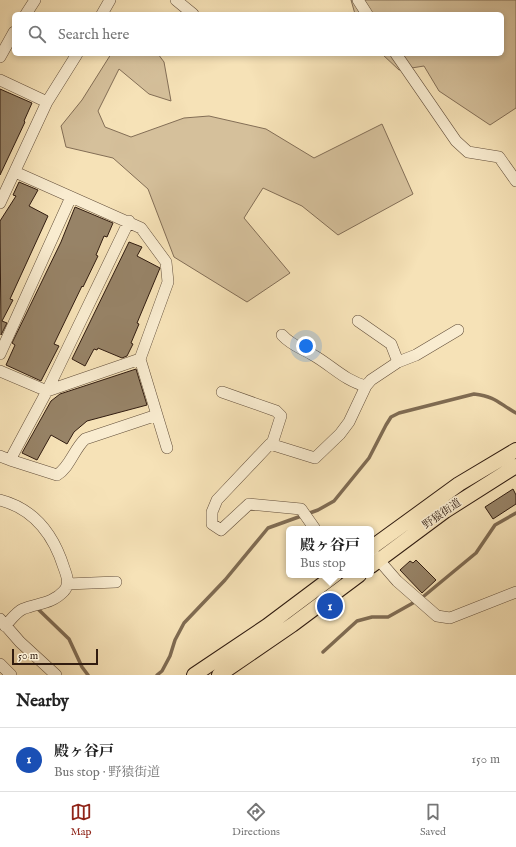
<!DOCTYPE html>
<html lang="en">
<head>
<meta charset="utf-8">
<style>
  :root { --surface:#fff; --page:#f2f2f2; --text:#222; --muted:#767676; --line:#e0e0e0; --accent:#8f2418 }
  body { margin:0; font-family:"IM FELL English","Noto Serif JP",serif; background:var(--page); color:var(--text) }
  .scale { position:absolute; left:12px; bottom:10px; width:86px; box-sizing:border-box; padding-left:4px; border:2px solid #311c10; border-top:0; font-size:11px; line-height:14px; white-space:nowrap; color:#311c10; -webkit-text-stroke:3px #f9ecd0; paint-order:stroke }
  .you { position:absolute; left:306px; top:346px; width:14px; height:14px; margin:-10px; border:3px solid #fff; border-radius:50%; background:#1a73e8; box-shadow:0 0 0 6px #1a73e833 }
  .badge { display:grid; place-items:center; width:26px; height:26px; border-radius:50%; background:var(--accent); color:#fff; font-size:13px; font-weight:700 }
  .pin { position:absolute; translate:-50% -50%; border:2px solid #fff; box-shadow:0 1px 4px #0006 }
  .popup { position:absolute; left:286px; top:526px; width:88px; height:52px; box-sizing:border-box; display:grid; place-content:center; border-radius:6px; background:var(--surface); filter:drop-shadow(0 1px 3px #0005); font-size:13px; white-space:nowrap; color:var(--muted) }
  .popup b { font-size:15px; color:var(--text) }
  .popup::after { content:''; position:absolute; left:50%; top:100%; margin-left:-8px; border:8px solid transparent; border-top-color:var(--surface) }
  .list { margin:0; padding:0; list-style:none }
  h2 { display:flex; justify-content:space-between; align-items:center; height:52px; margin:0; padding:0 16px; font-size:17px }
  h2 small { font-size:13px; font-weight:400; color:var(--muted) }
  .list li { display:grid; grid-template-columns:26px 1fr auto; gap:12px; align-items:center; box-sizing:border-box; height:64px; padding:0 16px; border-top:1px solid var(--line) }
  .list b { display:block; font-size:15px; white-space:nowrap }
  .list p { margin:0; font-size:13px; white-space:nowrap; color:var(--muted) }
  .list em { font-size:13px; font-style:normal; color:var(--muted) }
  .icon { flex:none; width:22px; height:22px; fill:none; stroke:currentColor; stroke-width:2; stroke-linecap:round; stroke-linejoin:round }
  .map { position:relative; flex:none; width:516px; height:675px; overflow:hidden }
  .search { position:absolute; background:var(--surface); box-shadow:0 2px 6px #0003; left:12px; right:12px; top:12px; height:44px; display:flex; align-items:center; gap:10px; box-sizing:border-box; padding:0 14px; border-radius:6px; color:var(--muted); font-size:15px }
  .sheet { height:116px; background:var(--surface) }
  nav { display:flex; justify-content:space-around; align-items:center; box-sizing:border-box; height:56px; border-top:1px solid var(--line); background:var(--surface); font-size:11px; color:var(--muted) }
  nav a { display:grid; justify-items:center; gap:2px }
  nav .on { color:var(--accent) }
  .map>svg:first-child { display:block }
  .green { fill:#d5c09b; stroke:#836e56 }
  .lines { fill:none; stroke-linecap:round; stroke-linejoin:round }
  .stream { stroke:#7f6b52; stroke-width:3.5 }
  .building { fill:#978367; stroke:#311c10 }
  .minor-casing { stroke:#624e3a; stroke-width:12 }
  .major-casing { stroke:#311c10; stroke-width:16 }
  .minor { stroke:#f9ecd0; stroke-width:11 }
  .major { stroke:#f6e2b7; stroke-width:14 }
  .labels { text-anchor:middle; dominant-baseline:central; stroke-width:3; stroke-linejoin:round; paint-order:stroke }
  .street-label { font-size:11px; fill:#311c10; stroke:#f9ecd0 }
</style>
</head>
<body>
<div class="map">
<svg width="516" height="675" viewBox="0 0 516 675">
  <rect width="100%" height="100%" fill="#f6e2b7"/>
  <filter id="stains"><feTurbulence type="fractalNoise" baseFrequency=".005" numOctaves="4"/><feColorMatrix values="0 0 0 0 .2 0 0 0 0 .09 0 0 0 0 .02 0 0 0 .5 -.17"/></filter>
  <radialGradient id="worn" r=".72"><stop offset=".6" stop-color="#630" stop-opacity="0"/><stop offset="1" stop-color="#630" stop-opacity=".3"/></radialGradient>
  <path class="green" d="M 351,0 L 516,0 L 516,108 L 490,125 L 439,91 L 424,66 L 399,70 L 382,54 L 502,54 L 502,14 L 355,14 Z
    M 111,54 L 158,54 L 164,62 L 171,101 L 149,94 L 119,69 L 98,111 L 105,127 L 131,137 L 184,118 L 209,116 L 266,129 L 314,158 L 382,124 L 413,194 L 338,235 L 302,206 L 263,188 L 244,218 L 290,273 L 247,302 L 174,257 L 148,189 L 113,158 L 66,147 L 61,126 L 82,100 Z"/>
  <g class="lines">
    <path class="stream" d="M 424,596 L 476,553 L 495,525 L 516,513
      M 39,610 L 69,639 L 82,667 L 88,675
      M 323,652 L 357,621 L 372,617 L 388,617 L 413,603
      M 157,675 L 162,671 L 170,656 L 175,640 L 184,623 L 225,580 L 268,528 L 318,510 L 334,501 L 369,458 L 386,425 L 391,417 L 399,413 L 474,394 C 497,397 498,403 516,413"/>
  </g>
  <path class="building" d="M 0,89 L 32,103 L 24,121 L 25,122 L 0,175 Z
    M 19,182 L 38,190 L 29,206 L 48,216 L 10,299 L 13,300 L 2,321 L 7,323 L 1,335 L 0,221 L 16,196 L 13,195 Z
    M 75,207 L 113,223 L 107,237 L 104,236 L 96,255 L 98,256 L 83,287 L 82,286 L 54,344 L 59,346 L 41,381 L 6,365 L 15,345 L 12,343 L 61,242 Z
    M 129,242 L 142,247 L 137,256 L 160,268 L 137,323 L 139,324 L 131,343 L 133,344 L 127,356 L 122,358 L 98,348 L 97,350 L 94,349 L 85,366 L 72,359 Z
    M 136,369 L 147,405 L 87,421 L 74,432 L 67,444 L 51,435 L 37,460 L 22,453 L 51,401 L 60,394 Z
    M 513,489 L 516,495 L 516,504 L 493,519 L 485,507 Z
    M 416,560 L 436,580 L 422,593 L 400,570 L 410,561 L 413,563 Z"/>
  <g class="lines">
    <g class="minor-casing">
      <path id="minor" d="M 176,0 L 193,14
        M 358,0 L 367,14
        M 26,14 L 35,0
        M 102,14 L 110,0
        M 396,54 L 456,141 L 468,152 L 499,157 L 516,181
        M 0,57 L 14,32
        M 0,80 L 47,102
        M 0,203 L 47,102 L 77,54
        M 358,321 L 391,344 L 398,362
        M 282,335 C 291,345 301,348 313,355 C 331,365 345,381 366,386
        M 0,354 L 71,197
        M 140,359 L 167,448
        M 0,371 L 47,391 L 140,359 L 168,282 L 166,262 L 141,228 L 15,172
        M 222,392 L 276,411 L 281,416 L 272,444
        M 0,456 L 10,460 L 47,391 L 129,221
        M 10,460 L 57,475 C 70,467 74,449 85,439 L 157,415
        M 0,500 C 35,509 54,536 64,568 C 67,576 70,584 64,591 C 52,604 38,603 23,609 C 16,612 10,621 5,626
        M 315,529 L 301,509 L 249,504 L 221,530 L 212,524 L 212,512 L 217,500 L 270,444 L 315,458 L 340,434 L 349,422 L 366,386 L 371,380 L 398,362 L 416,355 L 458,330
        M 371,551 L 397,581 L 437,616 L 450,618 L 516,592
        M 67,584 L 116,582
        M 0,619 L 20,642 L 56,675
        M 0,664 L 11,675"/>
    </g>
    <g class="major-casing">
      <path id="major" d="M 371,548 L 459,484 L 516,450
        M 371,566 L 445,511 L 516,466
        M 194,675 L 267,626 L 335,575
        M 219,675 L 292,625 L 359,575"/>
    </g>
    <use href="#minor" class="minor"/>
    <use href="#major" class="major"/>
  </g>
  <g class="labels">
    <g class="street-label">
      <text transform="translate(442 514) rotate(-35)">野猿街道</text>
    </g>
  </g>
  <rect width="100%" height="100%" filter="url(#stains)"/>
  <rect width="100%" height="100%" fill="url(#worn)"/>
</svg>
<div class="scale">50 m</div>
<div class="you"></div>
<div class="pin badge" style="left:330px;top:606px;background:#1a4fb4">1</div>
<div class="popup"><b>殿ヶ谷戸</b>Bus stop</div>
<div class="search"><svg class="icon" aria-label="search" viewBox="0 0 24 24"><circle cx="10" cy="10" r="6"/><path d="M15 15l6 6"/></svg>Search here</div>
</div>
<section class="sheet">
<h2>Nearby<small></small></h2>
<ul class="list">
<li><span class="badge" style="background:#1a4fb4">1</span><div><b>殿ヶ谷戸</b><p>Bus stop · 野猿街道</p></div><em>150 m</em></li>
</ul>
</section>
<nav>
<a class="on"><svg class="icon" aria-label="map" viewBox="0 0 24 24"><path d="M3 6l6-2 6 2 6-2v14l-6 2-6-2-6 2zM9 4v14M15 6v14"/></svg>Map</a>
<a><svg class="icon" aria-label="directions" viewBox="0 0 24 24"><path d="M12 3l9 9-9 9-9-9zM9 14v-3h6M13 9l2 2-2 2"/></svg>Directions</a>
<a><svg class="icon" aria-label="saved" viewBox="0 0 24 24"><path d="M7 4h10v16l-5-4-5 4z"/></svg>Saved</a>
</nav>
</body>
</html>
